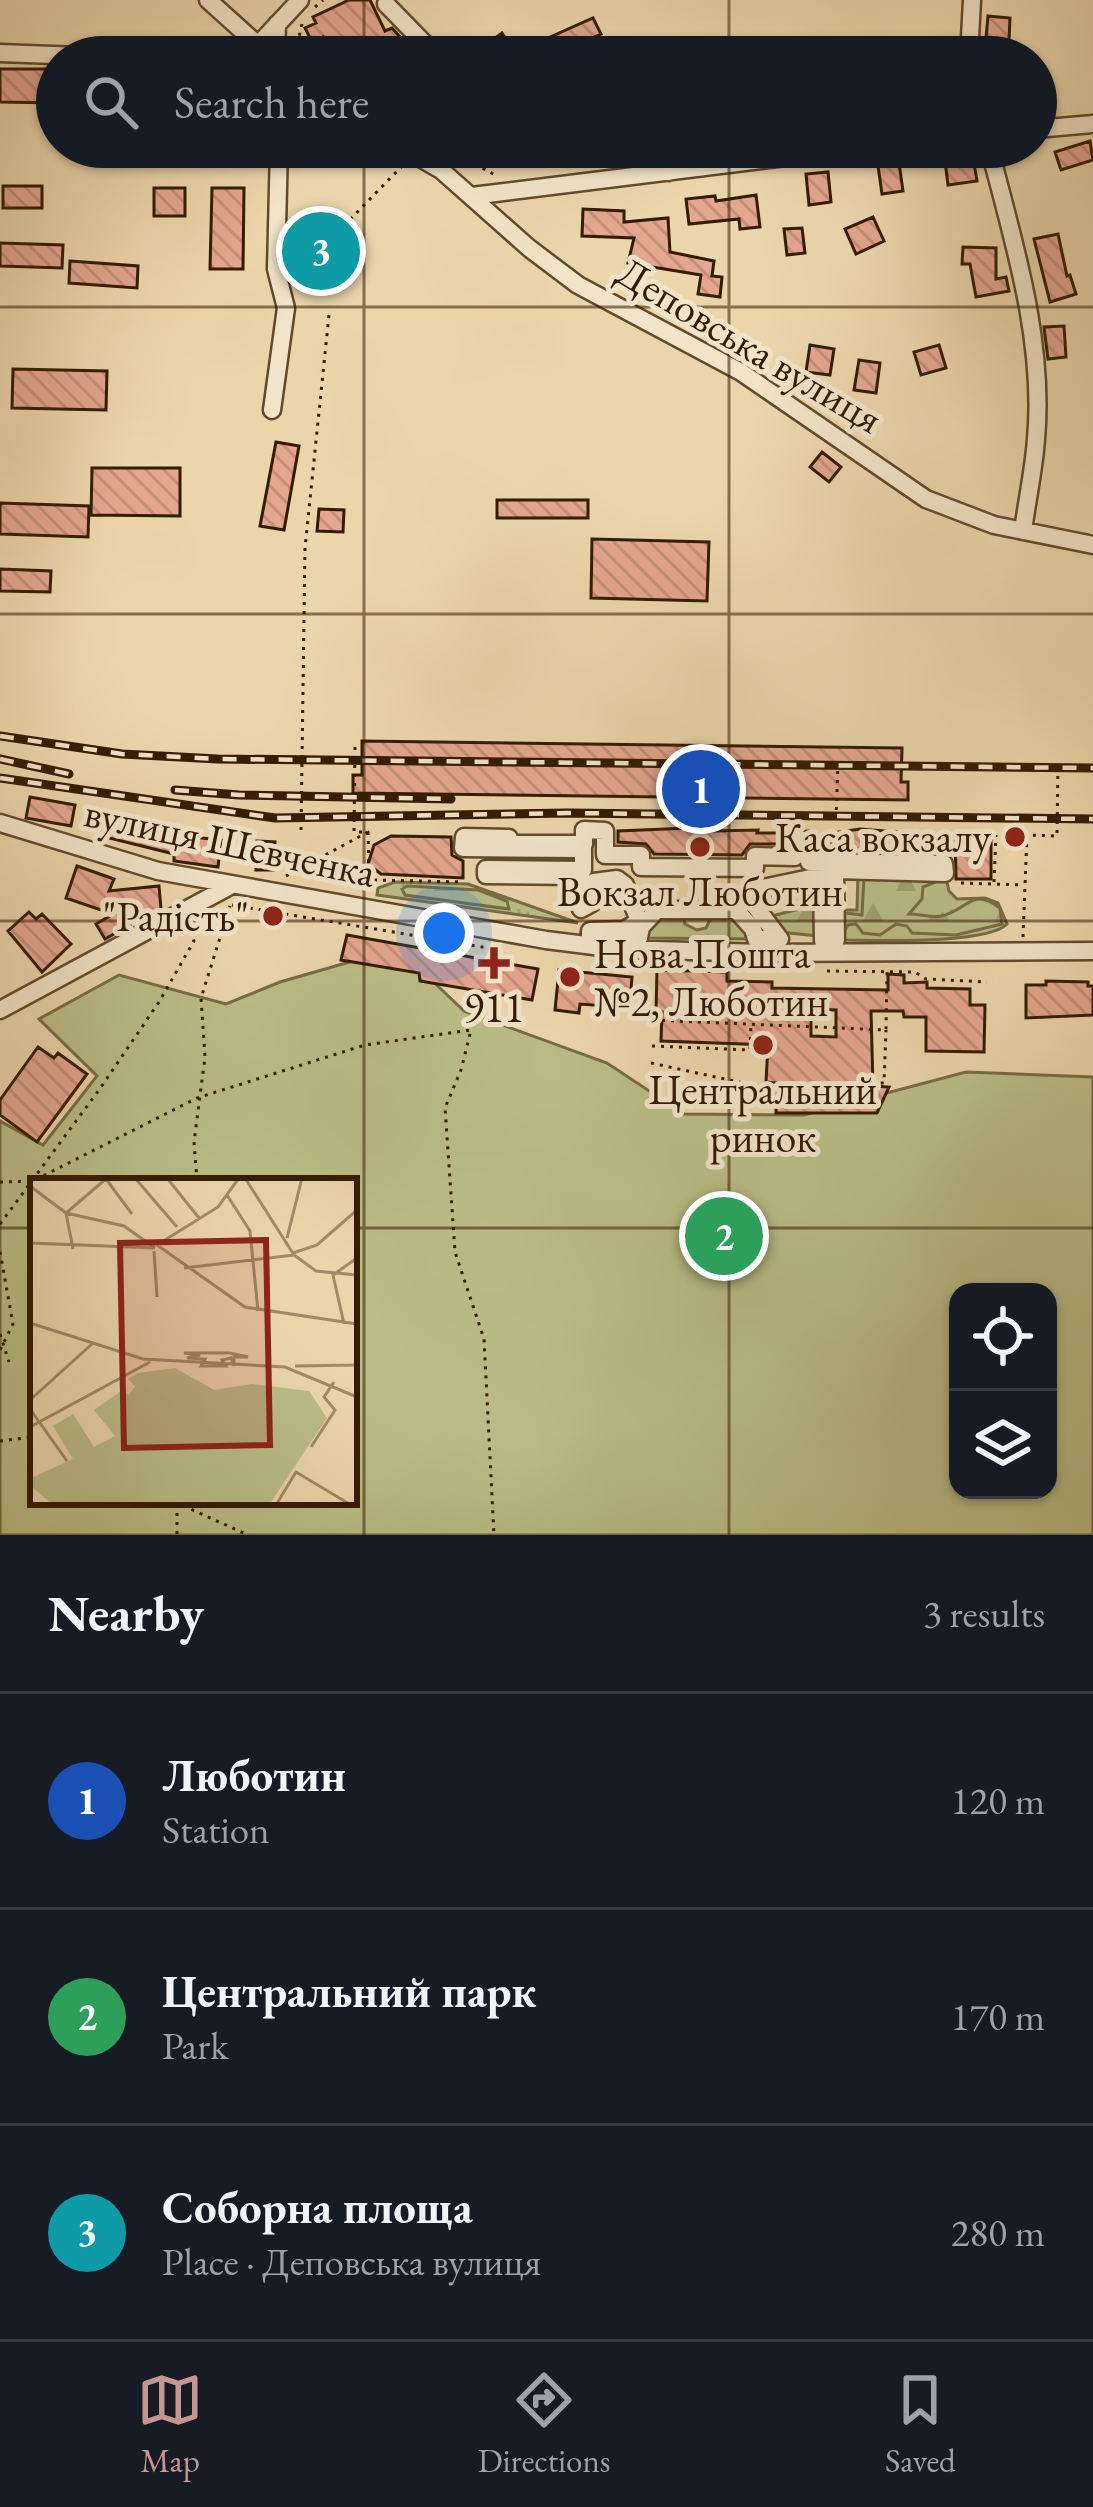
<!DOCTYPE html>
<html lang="en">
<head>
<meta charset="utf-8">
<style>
  :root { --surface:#171b24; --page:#242831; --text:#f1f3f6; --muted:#9ea1a6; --line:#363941; --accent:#c59692 }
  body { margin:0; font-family:"EB Garamond",serif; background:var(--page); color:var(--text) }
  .controls { position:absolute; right:36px; bottom:36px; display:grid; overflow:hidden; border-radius:24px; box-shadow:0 3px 9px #0004 }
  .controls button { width:108px; height:108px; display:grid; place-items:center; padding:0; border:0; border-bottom:3px solid var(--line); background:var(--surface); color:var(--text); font:60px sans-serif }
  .you { position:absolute; left:444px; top:933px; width:42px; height:42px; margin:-30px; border:9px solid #fff; border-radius:50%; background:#1a73e8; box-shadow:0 0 0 18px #1a73e833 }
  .badge { display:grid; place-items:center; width:78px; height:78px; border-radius:50%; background:var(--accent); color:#fff; font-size:39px; font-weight:700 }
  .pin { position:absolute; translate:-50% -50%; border:6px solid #fff; box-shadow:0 3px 12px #0006 }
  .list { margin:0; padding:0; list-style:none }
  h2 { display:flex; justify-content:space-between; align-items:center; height:156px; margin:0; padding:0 48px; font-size:51px }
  h2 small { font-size:39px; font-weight:400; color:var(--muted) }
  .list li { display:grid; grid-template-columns:78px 1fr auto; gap:36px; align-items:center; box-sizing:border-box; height:216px; padding:0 48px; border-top:3px solid var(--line) }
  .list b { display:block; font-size:45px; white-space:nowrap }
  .list p { margin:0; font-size:39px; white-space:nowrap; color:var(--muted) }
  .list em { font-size:39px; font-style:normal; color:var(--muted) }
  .icon { flex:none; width:66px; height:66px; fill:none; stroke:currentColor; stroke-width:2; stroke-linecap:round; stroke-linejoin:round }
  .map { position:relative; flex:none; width:1093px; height:1535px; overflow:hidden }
  .search { position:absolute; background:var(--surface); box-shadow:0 3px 9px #0004; left:36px; right:36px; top:36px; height:132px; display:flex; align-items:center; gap:30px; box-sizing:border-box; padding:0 42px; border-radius:66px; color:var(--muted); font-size:45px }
  .sheet { height:804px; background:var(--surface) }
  nav { display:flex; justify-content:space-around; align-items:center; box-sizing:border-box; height:168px; border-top:3px solid var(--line); background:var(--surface); font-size:33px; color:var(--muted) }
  nav a { display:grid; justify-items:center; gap:6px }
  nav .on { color:var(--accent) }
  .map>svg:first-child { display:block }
  .grass { fill:url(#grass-tufts); stroke:#766c44; stroke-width:3 }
  .forest { fill:url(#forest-firs); stroke:#766c44; stroke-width:3 }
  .park { fill:#babd87; stroke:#766c44; stroke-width:3; fill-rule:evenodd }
  .building { fill:url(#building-back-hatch); stroke:#331b00; stroke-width:3; fill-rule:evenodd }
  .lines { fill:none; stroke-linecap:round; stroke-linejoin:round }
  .minor-casing { stroke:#614a2b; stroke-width:21 }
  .path { stroke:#331b00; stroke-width:3; stroke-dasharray:3 6; stroke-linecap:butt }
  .minor { stroke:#f2e4c8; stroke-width:16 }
  .rail-casing { stroke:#331b00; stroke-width:9 }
  .rail { stroke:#f2e4c8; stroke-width:4.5; stroke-dasharray:14; stroke-linecap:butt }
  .path-bridge { stroke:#331b00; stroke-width:3; stroke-dasharray:3 6; stroke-linecap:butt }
  .grid { fill:none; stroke:#331b00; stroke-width:3; stroke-opacity:0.55 }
  .poi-dot { fill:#8f2418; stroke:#f2e4c8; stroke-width:4.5 }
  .labels { text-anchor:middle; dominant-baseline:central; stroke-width:10; stroke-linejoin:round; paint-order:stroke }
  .street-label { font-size:42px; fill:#331b00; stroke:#f2e4c8 }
  .poi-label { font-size:42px; fill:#331b00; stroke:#f2e4c8 }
  .inset-road { fill:none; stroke:#a18b67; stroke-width:3 }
  .view { fill:#8f2418; fill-opacity:0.15; stroke:#8f2418; stroke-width:6 }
  .inset-edge { fill:none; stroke:#331b00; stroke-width:6 }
</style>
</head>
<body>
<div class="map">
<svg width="1093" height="1535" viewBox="0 0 1093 1535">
  <defs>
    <pattern id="grass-tufts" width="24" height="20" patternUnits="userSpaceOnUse" patternTransform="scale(3)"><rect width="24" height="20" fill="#babd87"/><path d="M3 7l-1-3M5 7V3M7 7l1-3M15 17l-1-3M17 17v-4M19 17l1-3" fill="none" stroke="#a0a273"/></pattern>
    <pattern id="forest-firs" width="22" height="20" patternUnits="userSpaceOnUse" patternTransform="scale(3)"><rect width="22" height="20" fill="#babd87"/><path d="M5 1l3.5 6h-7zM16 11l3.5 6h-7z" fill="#a0a273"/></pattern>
    <pattern id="building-back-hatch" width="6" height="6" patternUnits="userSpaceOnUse" patternTransform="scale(3)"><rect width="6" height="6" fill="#e4a68e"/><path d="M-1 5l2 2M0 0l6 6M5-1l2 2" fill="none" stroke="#c48e79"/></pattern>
  </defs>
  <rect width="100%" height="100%" fill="#ebd6ab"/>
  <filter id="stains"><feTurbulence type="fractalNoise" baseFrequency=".00167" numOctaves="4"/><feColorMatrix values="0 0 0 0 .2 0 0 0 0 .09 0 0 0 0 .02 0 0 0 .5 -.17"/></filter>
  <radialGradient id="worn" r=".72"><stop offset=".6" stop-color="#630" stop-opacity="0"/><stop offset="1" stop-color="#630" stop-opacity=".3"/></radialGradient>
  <path class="grass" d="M 858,871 L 945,873 L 949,891 L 957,899 L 985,898 L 998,903 L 1007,924 C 987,945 870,940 836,940 L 833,910 L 857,910 Z
    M 395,882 L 468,884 L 578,923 L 377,895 L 378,888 Z"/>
  <path class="forest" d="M 910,875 L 938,881 L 923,887 L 922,899 L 909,914 C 919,914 933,918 941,916 C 966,912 971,886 1000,908 L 1002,924 L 956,935 L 912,933 L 907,926 L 896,924 L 880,935 L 863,933 L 856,924 L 848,925 L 841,937 L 838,912 L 862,915 L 864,877 L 894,876 L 905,880 Z
    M 407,886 L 478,890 L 507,901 L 509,909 L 405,895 L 402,889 Z
    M 811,886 L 816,890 L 818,936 L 780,932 L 772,916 L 795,910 L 794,891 Z
    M 657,910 L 683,915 L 685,924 L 697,930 L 706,928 L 712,916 L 736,910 L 756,939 L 639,938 Z"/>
  <path class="park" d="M 398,948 L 464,1011 L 607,1063 L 684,1114 L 804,1115 L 966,1072 L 1093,1077 L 1093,1535 L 0,1535 L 0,1121 L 43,1145 L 97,1076 L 39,1019 L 119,975 L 226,1004 L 280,982 ZM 33,1181 L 354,1181 L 354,1502 L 33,1502 ZM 958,1292 L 1048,1292 L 1048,1490 L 958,1490 Z"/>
  <path class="building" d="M 349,0 L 370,0 L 385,31 L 392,28 L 402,39 L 363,57 L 332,57 L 323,37 L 312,42 L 305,28 L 316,23 L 313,17 Z
    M 988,16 L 1010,18 L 1009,40 L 986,38 Z
    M 593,18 L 601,34 L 555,55 L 548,38 Z
    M 502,33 L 518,57 L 470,57 Z
    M 0,69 L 57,69 L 57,103 L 0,102 Z
    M 1090,141 L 1093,160 L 1061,170 L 1055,152 Z
    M 578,147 L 624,147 L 625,157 L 579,160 Z
    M 973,157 L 977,181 L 948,185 L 945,161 Z
    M 899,163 L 903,191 L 882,194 L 878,166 Z
    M 828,172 L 831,202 L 809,205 L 806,174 Z
    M 3,186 L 42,186 L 42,208 L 3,208 Z
    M 154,188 L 185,188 L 185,216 L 154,216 Z
    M 212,188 L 244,188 L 243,269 L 210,269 Z
    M 756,195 L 760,227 L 740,229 L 739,219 L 689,224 L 686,199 L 715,196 L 716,201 Z
    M 583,209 L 624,211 L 624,222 L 668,218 L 670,252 L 714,261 L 712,276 L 722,277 L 720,297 L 698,294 L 701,275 L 628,263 L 634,238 L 582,236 Z
    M 873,217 L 884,241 L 856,254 L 845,229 Z
    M 802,228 L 805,253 L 787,255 L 784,229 Z
    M 1058,234 L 1067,276 L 1070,275 L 1076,294 L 1050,302 L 1034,239 Z
    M 0,243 L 63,245 L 62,268 L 0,266 Z
    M 963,247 L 996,248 L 996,279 L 1006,277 L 1009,291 L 976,297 L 970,264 L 962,264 Z
    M 70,261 L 138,266 L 137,288 L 69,283 Z
    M 1064,326 L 1066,357 L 1048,359 L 1044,327 Z
    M 810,345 L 834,349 L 830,375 L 806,372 Z
    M 939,345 L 946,368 L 921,375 L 914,352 Z
    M 859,360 L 880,363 L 876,393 L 854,390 Z
    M 13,369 L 107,371 L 106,410 L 12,408 Z
    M 276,442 L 299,446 L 284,530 L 260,526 Z
    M 822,452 L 841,467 L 829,482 L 810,467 Z
    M 92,468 L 180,468 L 180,516 L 91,515 Z
    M 497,500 L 588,500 L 588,518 L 497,518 Z
    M 0,503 L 89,506 L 88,537 L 0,534 Z
    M 319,509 L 344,510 L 343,532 L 317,531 Z
    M 592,539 L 709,542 L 707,601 L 591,598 Z
    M 0,569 L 51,571 L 50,592 L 0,591 Z
    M 362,741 L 902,748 L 901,782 L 908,782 L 908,800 L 353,793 L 353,775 L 362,775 Z
    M 30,797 L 75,805 L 71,826 L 26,818 Z
    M 104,823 L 182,843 L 183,836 L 221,840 L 218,867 L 174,861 L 174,854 L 101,836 Z
    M 713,827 L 713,831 L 758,830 L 757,833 L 784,833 L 782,844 L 750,844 L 742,855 L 654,854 L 646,844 L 618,842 L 618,831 Z
    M 860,829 L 908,833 L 908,849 L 832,849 L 832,833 Z
    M 955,834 L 991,834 L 991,879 L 956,879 Z
    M 391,836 L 451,837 L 452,855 L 463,861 L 463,878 L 381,874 L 368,864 L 374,845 Z
    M 257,841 L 275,842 L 273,870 L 256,870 Z
    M 77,866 L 114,879 L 109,891 L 159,886 L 161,909 L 145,917 L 127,919 L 130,925 L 105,939 L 96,924 L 113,914 L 66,898 Z
    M 29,912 L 36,919 L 42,914 L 71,944 L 42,972 L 8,931 Z
    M 347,935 L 538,969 L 532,1000 L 420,981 L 419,973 L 341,960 Z
    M 559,970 L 632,977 L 630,1001 L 606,999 L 605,1006 L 580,1004 L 579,1013 L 555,1010 Z
    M 657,970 L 727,972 L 727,981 L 772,982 L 772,988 L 888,990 L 888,974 L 904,975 L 904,983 L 927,982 L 927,988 L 970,989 L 970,1005 L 985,1005 L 984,1052 L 926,1051 L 926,1017 L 904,1017 L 903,1011 L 871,1011 L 873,1086 L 889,1087 L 877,1113 L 776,1113 L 777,1083 L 766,1082 L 768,1045 L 661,1041 L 662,1012 L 656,1012 ZM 811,1009 L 836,1010 L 836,1037 L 811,1036 Z
    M 1046,981 L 1088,982 L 1088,986 L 1093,986 L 1093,1015 L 1026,1018 L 1026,985 L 1046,985 Z
    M 38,1047 L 54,1058 L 58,1053 L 87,1074 L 37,1142 L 0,1115 L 0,1100 Z"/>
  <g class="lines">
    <g class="minor-casing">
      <path id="minor" d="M 208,0 L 258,45
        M 386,4 L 425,44 L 422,57
        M 0,53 L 106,57
        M 238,57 L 258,45 L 300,0
        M 276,57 L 277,24
        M 737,57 L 743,55
        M 969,57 L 972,0
        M 1036,129 L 1093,124
        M 401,147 L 441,170 L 529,248 L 578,285 L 741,372 L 926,499 L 994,525 L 1093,545
        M 664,147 L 669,172
        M 989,147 C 1013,240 1045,341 1036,439 C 1034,469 1027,500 1023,531
        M 472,196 L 867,147
        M 272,410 L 286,308 L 276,269 L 279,147
        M 0,823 L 158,871 L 546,940 L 618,949 L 768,953 L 1093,951
        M 584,830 L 605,831 L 605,855 L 641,855 L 641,867 L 755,868 L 755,856 L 795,857 L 795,840 L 809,840 L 809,862 L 944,864 L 945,873 L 835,870 L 836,940 L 823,941 L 822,877 L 815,877 L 749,891 L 749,898 L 780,939 L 756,939 L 753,929 L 736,910 L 657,910 L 641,927 L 639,938 L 590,936 L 590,931 L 624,930 L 639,921 L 625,885 L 617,879 L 594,882 L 592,903 L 581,909 L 581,876 L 486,875 L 486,869 L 583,870 L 583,849 L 463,848 L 464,837 L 509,838 L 509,844 L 584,844 Z
        M 0,1010 L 232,885"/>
    </g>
    <path class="path" d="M 315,7 L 323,0
      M 302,24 L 299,37 L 304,57
      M 443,147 L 497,176
      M 291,269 L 335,268
      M 352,277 L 337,268 L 336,234 L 403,165
      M 355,747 L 354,832 L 368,832 L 369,869 L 375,893
      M 836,819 L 838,762
      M 286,876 L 368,832
      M 374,880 L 464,882
      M 994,882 L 996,835
      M 961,883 L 1023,885
      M 232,905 L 506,951
      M 1023,937 L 1027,835 L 1057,836 L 1058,765
      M 827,971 L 915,972 L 926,979 L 987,982
      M 653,1020 L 886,1030 L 887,971
      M 652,1046 L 750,1050 L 751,1025
      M 651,1063 L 757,1086 L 855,1088 L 861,1083 L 884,1083 L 886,1030
      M 197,1181 L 194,1142 L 205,1057 L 201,998 L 230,906
      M 0,1182 L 33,1181 L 197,1098 L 365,1045 L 471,1030 L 461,1070 L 445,1108 L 455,1252 L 484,1339 L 494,1535
      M 0,1224 L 99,1090 L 159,1002 L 194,941 L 190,930
      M 0,1252 L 13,1324 L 0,1350
      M 0,1334 L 9,1362
      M 0,1441 L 33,1437
      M 175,1502 L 248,1535
      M 177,1504 L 177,1535"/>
    <use href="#minor" class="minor"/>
    <g class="rail-casing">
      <path id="rail" d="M 0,736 L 122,754 L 218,759 L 1093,768
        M 0,759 L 69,774
        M 0,778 L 275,818 L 567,813 L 1093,819
        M 175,790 L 239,795 L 451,799"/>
    </g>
    <use href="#rail" class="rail"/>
    <path class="path-bridge" d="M 301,830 L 305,548 L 329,315"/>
  </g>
  <path class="grid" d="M 364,0 L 364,57M 729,0 L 729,57M 364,147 L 364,1535M 729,147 L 729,1535M 0,307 L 1093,307M 0,614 L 1093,614M 0,921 L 1093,921M 0,1228 L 33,1228M 354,1228 L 1093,1228"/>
  <g class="poi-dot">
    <circle cx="1015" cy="837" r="12"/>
    <circle cx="700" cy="847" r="12"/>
    <circle cx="273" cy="916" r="12"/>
    <path d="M488 945h12v12h12v12h-12v12h-12v-12h-12v-12h12z"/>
    <circle cx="570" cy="977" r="12"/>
    <circle cx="763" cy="1045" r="12"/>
  </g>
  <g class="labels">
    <g class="street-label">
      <text transform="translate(750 345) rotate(31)">Деповська вулиця</text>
      <text transform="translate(230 842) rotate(12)">вулиця Шевченка</text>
    </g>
    <g class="poi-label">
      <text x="991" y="837" text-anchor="end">Каса вокзалу</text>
      <text x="700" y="891">Вокзал Люботин</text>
      <text x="249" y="916" text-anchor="end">"Радість"</text>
      <text x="594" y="953" text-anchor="start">Нова Пошта<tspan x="594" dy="48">№2, Люботин</tspan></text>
      <text x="494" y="1007">911</text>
      <text x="763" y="1089">Центральний<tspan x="763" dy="48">ринок</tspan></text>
    </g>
  </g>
  <g transform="translate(30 1178)">
    <rect width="327" height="327" fill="#ebd6ab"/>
    <path d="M 145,190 L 184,212 L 222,206 L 279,213 L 297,240 L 239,327 L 23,327 L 2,309 L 1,300 L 43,281 L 23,248 L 43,236 L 64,269 L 85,258 L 64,232 L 91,213 L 99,217 L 105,208 L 98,201 L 108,195 Z" fill="#babd87"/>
    <path class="inset-road" d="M 105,0 L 147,49M 137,0 L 169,40M 215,0 L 264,77 L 286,93 L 327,97M 76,1 L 102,36M 0,8 L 36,35 L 94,48 L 125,70M 197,17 L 220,53 L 228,133M 257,60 L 272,0M 0,65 L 125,70M 127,67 L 215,129 L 327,146M 127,67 L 188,29 L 209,0M 43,71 L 36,35 L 77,0M 124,73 L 127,119M 263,75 L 287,67 L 327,32M 154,90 L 264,77M 0,145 L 113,181 L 255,189 L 327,219M 314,146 L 303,97 L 327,80M 154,175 L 200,175 L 218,179 L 204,179 L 204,188 L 201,180 L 192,182 L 196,188 L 171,188 L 175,181 L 157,180 L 170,177 ZM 265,188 L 327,187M 0,222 L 62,166M 0,231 L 37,283M 0,249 L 120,184M 281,269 L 305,232 L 294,219 L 304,204M 246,327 L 266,294 L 321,327"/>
    <path class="view" d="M 236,62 L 240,267 L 94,270 L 90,65 Z"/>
    <rect width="327" height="327" class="inset-edge"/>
  </g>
  <rect width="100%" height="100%" filter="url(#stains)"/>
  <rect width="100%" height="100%" fill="url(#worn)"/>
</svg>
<div class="controls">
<button><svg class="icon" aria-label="locate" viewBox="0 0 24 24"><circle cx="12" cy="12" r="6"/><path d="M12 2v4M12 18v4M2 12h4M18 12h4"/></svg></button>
<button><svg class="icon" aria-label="layers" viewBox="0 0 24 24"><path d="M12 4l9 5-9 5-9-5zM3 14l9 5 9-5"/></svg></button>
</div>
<div class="you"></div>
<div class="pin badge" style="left:701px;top:789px;background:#1a4fb4">1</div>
<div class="pin badge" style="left:724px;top:1236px;background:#2e9e5b">2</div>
<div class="pin badge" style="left:321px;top:251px;background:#0f9aa8">3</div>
<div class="search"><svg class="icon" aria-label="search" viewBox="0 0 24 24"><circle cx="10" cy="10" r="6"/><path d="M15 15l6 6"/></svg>Search here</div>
</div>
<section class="sheet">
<h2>Nearby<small>3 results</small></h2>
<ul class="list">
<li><span class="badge" style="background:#1a4fb4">1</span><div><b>Люботин</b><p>Station</p></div><em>120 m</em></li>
<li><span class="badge" style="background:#2e9e5b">2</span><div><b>Центральний парк</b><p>Park</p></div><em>170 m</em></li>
<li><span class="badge" style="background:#0f9aa8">3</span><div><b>Соборна площа</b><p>Place · Деповська вулиця</p></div><em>280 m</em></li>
</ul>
</section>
<nav>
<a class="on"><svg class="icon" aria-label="map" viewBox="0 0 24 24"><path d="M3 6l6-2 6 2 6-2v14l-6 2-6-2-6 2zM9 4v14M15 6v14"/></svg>Map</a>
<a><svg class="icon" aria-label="directions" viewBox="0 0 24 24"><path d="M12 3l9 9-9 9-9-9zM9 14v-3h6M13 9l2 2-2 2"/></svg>Directions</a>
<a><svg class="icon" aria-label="saved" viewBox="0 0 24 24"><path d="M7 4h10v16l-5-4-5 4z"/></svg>Saved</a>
</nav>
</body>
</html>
